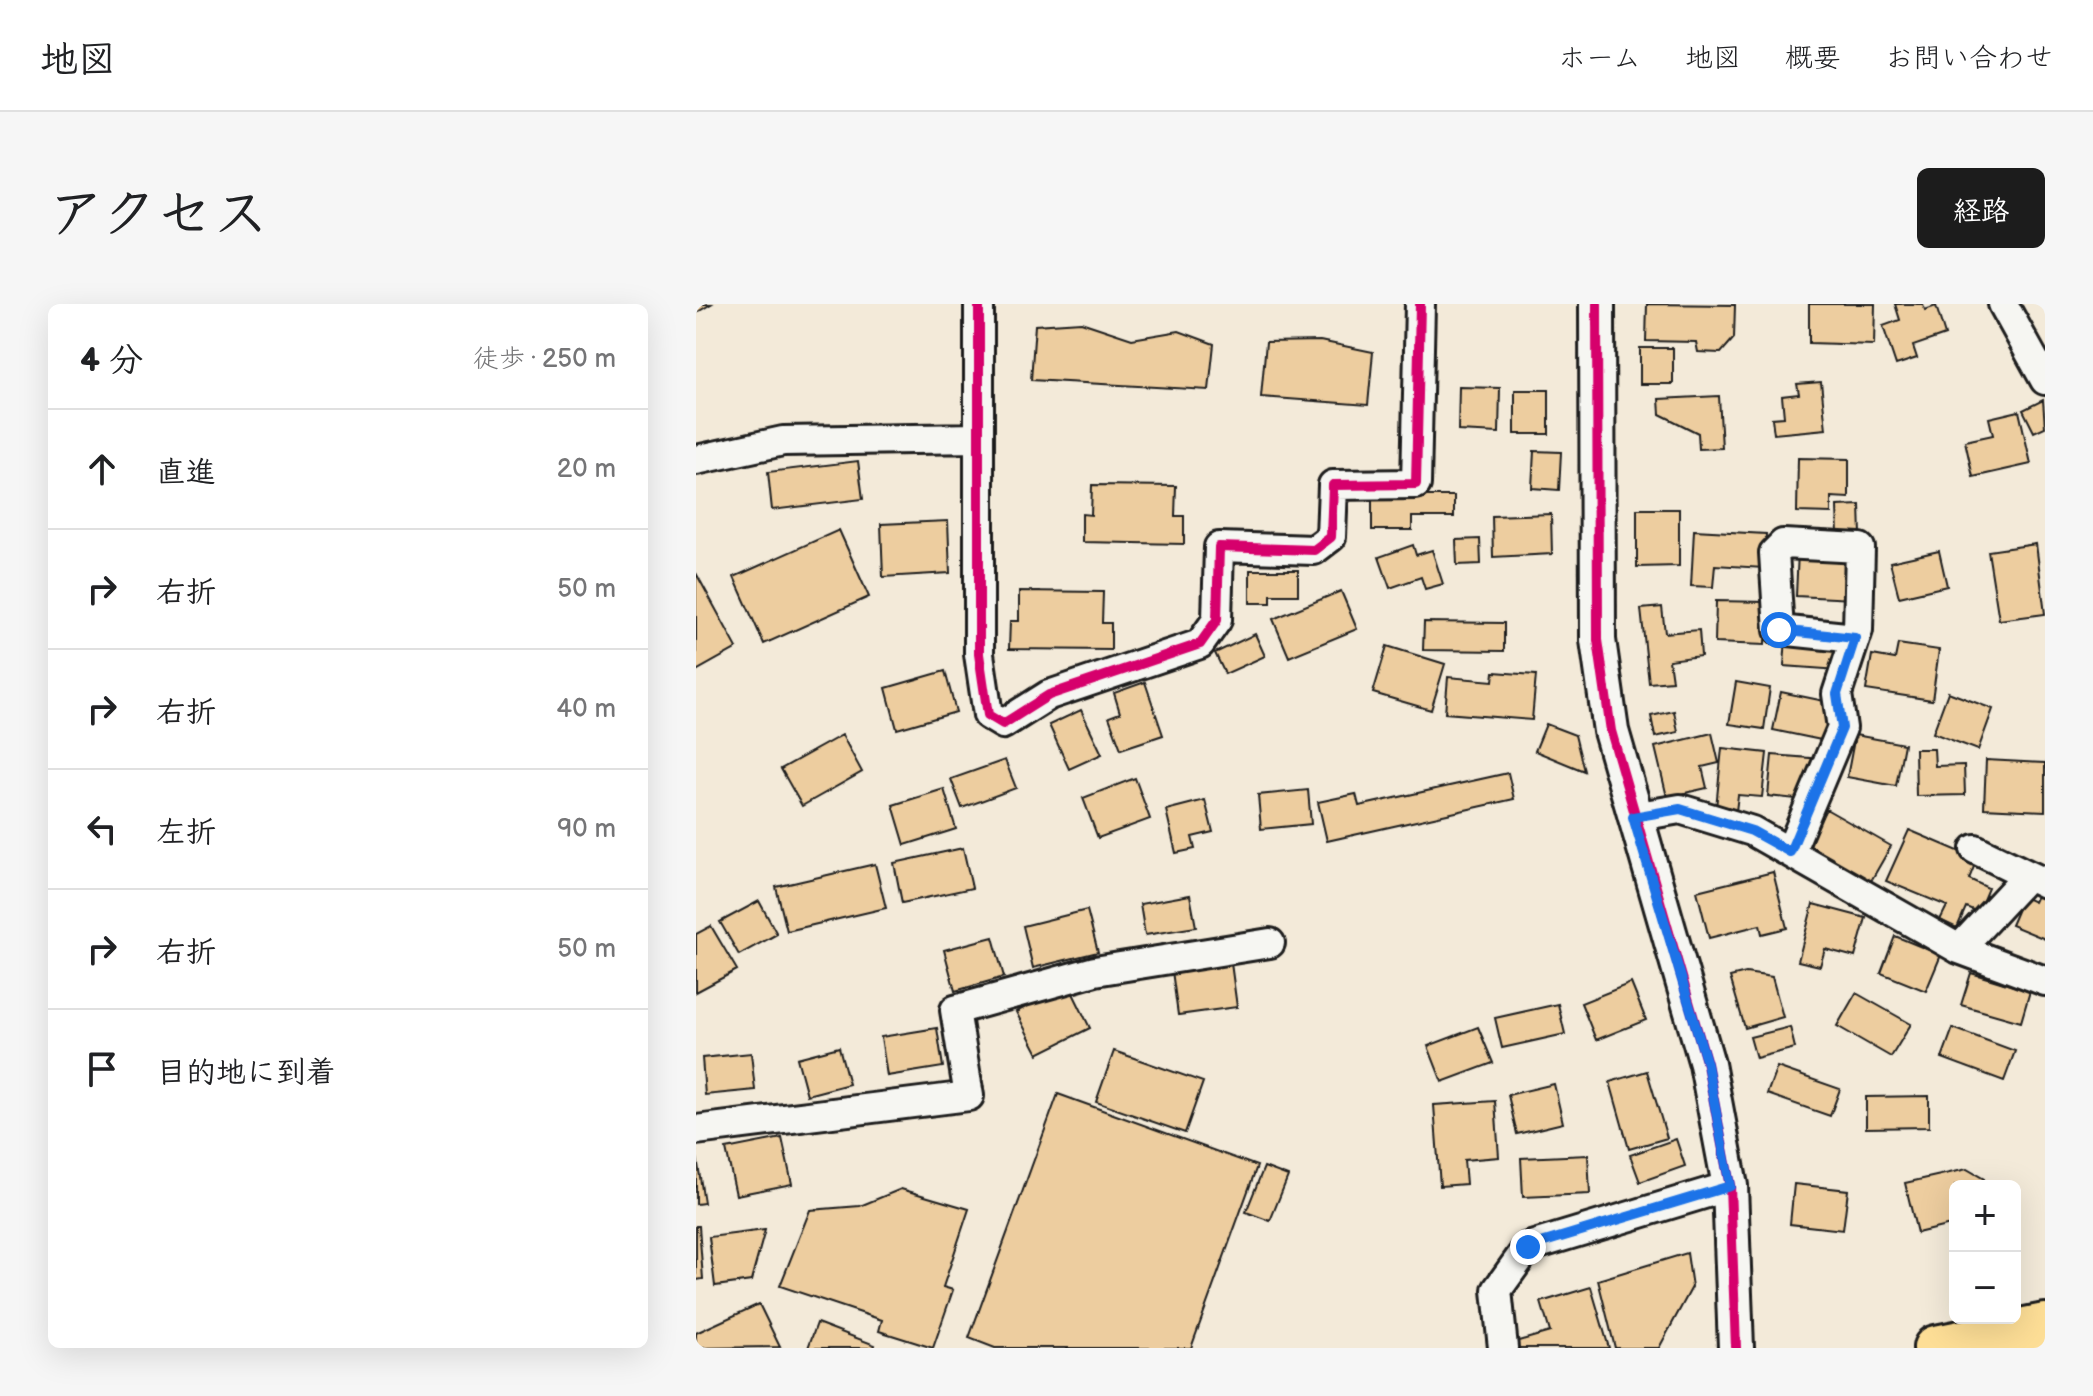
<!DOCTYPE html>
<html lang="ja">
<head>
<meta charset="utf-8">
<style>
  :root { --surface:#fff; --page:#f6f6f6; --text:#202124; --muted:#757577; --line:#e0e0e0; --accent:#1c1c1c }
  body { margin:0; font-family:"Balsamiq Sans","Klee One",sans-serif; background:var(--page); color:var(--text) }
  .controls { position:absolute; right:24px; bottom:24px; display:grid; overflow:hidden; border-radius:12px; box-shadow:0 8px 32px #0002 }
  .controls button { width:72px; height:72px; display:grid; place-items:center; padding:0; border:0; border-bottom:2px solid var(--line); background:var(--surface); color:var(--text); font:40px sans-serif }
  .stop { position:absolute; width:24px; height:24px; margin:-18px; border:6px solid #1a73e8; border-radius:50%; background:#fff }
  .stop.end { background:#1a73e8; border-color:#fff; box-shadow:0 2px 8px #0008 }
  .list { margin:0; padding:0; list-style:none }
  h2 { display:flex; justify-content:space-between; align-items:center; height:104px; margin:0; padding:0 32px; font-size:34px }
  h2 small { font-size:26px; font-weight:400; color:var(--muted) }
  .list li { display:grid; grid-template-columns:52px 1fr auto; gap:24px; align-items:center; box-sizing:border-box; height:120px; padding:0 32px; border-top:2px solid var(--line) }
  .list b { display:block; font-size:30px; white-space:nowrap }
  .list em { font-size:26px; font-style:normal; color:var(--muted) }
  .icon { flex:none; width:44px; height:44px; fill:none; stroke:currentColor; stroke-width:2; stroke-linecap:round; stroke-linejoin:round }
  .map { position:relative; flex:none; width:1349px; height:1044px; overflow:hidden; border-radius:12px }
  header { display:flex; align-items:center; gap:48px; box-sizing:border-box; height:112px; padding:0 40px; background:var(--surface); border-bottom:2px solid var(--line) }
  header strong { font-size:38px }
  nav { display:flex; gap:44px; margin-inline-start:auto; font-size:28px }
  .intro { display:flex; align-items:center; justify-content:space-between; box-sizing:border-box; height:192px; padding:0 48px }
  h1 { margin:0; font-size:56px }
  .button { padding:20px 36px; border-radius:12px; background:var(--accent); color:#fff; font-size:28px; font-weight:700 }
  main { display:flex; gap:48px; padding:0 48px }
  aside { flex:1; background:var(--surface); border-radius:12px; box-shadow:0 8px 32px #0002 }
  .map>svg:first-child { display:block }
  .building { fill:#edcd9f; stroke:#1c1c1c; stroke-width:2 }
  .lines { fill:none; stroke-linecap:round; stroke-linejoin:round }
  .minor-casing { stroke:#1c1c1c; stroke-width:34 }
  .tertiary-casing { stroke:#1c1c1c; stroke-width:40 }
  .primary-casing { stroke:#1c1c1c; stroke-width:50 }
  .minor { stroke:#f6f6f2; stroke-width:28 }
  .tertiary { stroke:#f6f6f2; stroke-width:34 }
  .primary { stroke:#fdde96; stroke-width:44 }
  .cycleway-casing { stroke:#f6f6f2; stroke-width:15 }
  .cycleway { stroke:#d6006c; stroke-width:10 }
  .route { stroke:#1a73e8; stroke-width:10 }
</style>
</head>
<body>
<header>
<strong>地図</strong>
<nav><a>ホーム</a><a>地図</a><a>概要</a><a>お問い合わせ</a></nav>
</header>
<div class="intro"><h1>アクセス</h1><a class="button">経路</a></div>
<main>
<aside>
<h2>4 分<small>徒歩 · 250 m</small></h2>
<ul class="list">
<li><svg class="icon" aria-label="ahead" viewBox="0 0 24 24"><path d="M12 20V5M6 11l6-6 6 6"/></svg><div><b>直進</b></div><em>20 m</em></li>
<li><svg class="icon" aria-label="right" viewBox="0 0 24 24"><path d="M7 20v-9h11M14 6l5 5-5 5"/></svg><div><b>右折</b></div><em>50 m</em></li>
<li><svg class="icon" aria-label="right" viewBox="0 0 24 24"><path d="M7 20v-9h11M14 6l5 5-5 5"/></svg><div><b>右折</b></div><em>40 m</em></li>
<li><svg class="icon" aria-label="left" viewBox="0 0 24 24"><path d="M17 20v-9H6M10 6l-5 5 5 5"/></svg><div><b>左折</b></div><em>90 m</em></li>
<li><svg class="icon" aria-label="right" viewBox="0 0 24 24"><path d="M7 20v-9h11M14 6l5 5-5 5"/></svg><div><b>右折</b></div><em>50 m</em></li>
<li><svg class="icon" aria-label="arrive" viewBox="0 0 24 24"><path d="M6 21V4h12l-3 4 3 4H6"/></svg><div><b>目的地に到着</b></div></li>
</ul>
</aside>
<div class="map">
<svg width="1349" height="1044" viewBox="0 0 1349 1044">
  <rect width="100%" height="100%" fill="#f3ead9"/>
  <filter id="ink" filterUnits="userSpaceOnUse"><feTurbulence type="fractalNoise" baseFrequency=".0125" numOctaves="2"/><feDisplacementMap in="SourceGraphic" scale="16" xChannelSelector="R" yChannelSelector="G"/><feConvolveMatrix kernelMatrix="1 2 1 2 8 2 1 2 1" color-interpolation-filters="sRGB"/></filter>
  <g filter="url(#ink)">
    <path class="building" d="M 0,0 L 15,0 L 0,9 Z
      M 951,0 L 1039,1 L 1038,34 L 1025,49 L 1002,48 L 1000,38 L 950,37 Z
      M 1113,0 L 1179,0 L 1178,41 L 1113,39 Z
      M 1199,0 L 1227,0 L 1229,6 L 1240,2 L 1249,31 L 1217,42 L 1221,54 L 1200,61 L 1187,22 L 1204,16 Z
      M 385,18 L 436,35 L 483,27 L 518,40 L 513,86 L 335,76 L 339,21 Z
      M 624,37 L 677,48 L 672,101 L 565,93 L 570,38 Z
      M 944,44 L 977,44 L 977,80 L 944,80 Z
      M 1125,78 L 1130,125 L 1078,130 L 1076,114 L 1088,113 L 1086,92 L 1103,90 L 1101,80 Z
      M 763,83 L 804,84 L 803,129 L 762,127 Z
      M 819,86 L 853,86 L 853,130 L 819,130 Z
      M 1023,92 L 1026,144 L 1003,145 L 1002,129 L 964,110 L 963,95 Z
      M 1347,96 L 1349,123 L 1338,128 L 1327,106 Z
      M 1323,107 L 1335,160 L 1277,173 L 1269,137 L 1297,131 L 1293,114 Z
      M 838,147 L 865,148 L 863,186 L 836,184 Z
      M 1102,154 L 1153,155 L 1153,194 L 1135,193 L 1135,209 L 1101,208 Z
      M 162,157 L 167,195 L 76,206 L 72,168 Z
      M 396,181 L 480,182 L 479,212 L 488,212 L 488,240 L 386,238 L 386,210 L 395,211 Z
      M 676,192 L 758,192 L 758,213 L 716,213 L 716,226 L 676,226 Z
      M 1164,201 L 1165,231 L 1142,231 L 1141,202 Z
      M 941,205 L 983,205 L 983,262 L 941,263 Z
      M 855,210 L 856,250 L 797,253 L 796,212 Z
      M 252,217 L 254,269 L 187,273 L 185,220 Z
      M 143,226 L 173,293 L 68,340 L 38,273 Z
      M 998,226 L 1070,230 L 1068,264 L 1019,261 L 1017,283 L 995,282 Z
      M 784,235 L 785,260 L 761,261 L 760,236 Z
      M 1340,240 L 1349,310 L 1303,316 L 1292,247 Z
      M 717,241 L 720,251 L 736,246 L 747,280 L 729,285 L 725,273 L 694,284 L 683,253 Z
      M 1102,247 L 1160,250 L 1157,295 L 1100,292 Z
      M 1243,247 L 1251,282 L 1203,293 L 1194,258 Z
      M 554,266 L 602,266 L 602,291 L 575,291 L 575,299 L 554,299 Z
      M 0,269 L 41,344 L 0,367 Z
      M 323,287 L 407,288 L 406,319 L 415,319 L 415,346 L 313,345 L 314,317 L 323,317 Z
      M 645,287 L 661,325 L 593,353 L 577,315 Z
      M 1020,297 L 1070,298 L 1069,341 L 1019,339 Z
      M 966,303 L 969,329 L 1003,326 L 1005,352 L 973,356 L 976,377 L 953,379 L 945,305 Z
      M 728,318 L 808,319 L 808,347 L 727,346 Z
      M 559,330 L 569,352 L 529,370 L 519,349 Z
      M 1090,333 L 1145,337 L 1143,366 L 1088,362 Z
      M 1202,340 L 1243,346 L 1236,396 L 1170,386 L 1176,351 L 1199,355 Z
      M 691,342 L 749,360 L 735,406 L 677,389 Z
      M 249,367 L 260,408 L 201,425 L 190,384 Z
      M 798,368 L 840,371 L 836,416 L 749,409 L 752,373 L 797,377 Z
      M 449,378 L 467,431 L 425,445 L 413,413 L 424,409 L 418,389 Z
      M 1040,378 L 1074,384 L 1068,425 L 1033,420 Z
      M 1085,388 L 1138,399 L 1130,437 L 1077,426 Z
      M 1252,388 L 1297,405 L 1282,446 L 1237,429 Z
      M 385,406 L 406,450 L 373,465 L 353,421 Z
      M 978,407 L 982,428 L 959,433 L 955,412 Z
      M 850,420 L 879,431 L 888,467 L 839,447 Z
      M 1016,429 L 1023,459 L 1006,463 L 1011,484 L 971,493 L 959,443 Z
      M 146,431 L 166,468 L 106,502 L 85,465 Z
      M 1159,431 L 1208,440 L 1200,482 L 1151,473 Z
      M 1026,444 L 1071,449 L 1066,493 L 1042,491 L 1040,507 L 1020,504 Z
      M 1219,445 L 1238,445 L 1239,462 L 1268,461 L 1269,491 L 1220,492 Z
      M 1076,451 L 1126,455 L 1109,496 L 1072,492 Z
      M 309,456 L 320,484 L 266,504 L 255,475 Z
      M 1290,456 L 1349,459 L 1349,507 L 1288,504 Z
      M 812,469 L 818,495 L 631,537 L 622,498 L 660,490 L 663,502 Z
      M 439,474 L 454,515 L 402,534 L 387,494 Z
      M 248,485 L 260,525 L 209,541 L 197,501 Z
      M 612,486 L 615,520 L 565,525 L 562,491 Z
      M 509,496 L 517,528 L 496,533 L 499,545 L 480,549 L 470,506 Z
      M 1130,505 L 1195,542 L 1175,577 L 1110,540 Z
      M 1213,526 L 1281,555 L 1273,575 L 1292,584 L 1282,608 L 1270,603 L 1261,624 L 1244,616 L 1251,602 L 1190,577 Z
      M 267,544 L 276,584 L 206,599 L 198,559 Z
      M 179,560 L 190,604 L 91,627 L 80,583 Z
      M 1077,568 L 1091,624 L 1066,630 L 1064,621 L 1013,634 L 1001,587 Z
      M 1344,585 L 1349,587 L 1349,635 L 1315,621 L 1327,593 L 1338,598 Z
      M 494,591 L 500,623 L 449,631 L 444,600 Z
      M 63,597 L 81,630 L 43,651 L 24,618 Z
      M 1117,600 L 1170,614 L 1159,653 L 1129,645 L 1124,662 L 1102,657 Z
      M 391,606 L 402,648 L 337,664 L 327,622 Z
      M 15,622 L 41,666 L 0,688 L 0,630 Z
      M 1199,632 L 1245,651 L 1230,687 L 1185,669 Z
      M 297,633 L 308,673 L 259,687 L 248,646 Z
      M 535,659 L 541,703 L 482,711 L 476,667 Z
      M 1050,669 L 1076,673 L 1087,713 L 1049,724 L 1034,673 Z
      M 1275,669 L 1334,687 L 1325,718 L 1265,701 Z
      M 935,679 L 950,716 L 900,736 L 885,699 Z
      M 373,681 L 394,724 L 342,750 L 320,708 Z
      M 1160,689 L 1215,720 L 1195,753 L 1141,722 Z
      M 862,700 L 869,730 L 806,744 L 799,714 Z
      M 782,723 L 797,759 L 746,778 L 732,742 Z
      M 1094,723 L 1099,744 L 1060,754 L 1054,733 Z
      M 241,724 L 247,763 L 191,772 L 185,733 Z
      M 1257,724 L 1319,747 L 1308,777 L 1246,754 Z
      M 143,743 L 153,780 L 111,791 L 101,754 Z
      M 418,747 L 507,778 L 489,829 L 400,798 Z
      M 55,749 L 59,786 L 9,791 L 6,754 Z
      M 1081,763 L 1144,785 L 1134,812 L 1071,790 Z
      M 951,767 L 971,834 L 933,845 L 914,778 Z
      M 858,780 L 867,819 L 821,830 L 812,791 Z
      M 362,790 L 561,862 L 495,1044 L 299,1044 L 273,1034 Z
      M 1233,792 L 1233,823 L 1170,824 L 1170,793 Z
      M 799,797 L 803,853 L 768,856 L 770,880 L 744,882 L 738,801 Z
      M 86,834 L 96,880 L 40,891 L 30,845 Z
      M 980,835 L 989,862 L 944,878 L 934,851 Z
      M 0,847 L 8,899 L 0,900 Z
      M 892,851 L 894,890 L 827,893 L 825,854 Z
      M 568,863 L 592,872 L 574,917 L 550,908 Z
      M 1271,865 L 1288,875 L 1290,882 L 1259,882 L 1259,920 L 1221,929 L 1209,879 Z
      M 1098,880 L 1152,886 L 1147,926 L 1094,920 Z
      M 205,885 L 273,905 L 247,983 L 257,986 L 237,1044 L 183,1027 L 186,1016 L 84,982 L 114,906 L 164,902 Z
      M 0,922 L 3,922 L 7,975 L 0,976 Z
      M 69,926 L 55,977 L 19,982 L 13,933 Z
      M 991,949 L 996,983 L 963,1044 L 919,1044 L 902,976 Z
      M 895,983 L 913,1044 L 820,1044 L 819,1038 L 854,1028 L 845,998 Z
      M 63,1000 L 84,1043 L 0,1044 L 0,1029 Z
      M 121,1019 L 179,1041 L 178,1044 L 112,1044 Z"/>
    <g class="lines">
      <g class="minor-casing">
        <path id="minor" d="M 283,0 L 283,350 L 292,411 L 307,420 L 353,391 L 504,340 L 521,316 L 523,243 L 618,246 L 635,233 L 637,181 L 720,180 L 724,0
          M 1307,0 L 1349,76
          M 0,156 L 87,137 L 283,134
          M 937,513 L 984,505 L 1056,527 L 1263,645 L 1349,677
          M 1279,545 L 1332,571
          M 1094,548 L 1146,424 L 1141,390 L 1162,326 L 1164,244 L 1087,240 L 1078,249 L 1083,326 L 1159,334
          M 1263,645 L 1332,571 L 1349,579
          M 0,826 L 273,792 L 259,706 L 399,667 L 574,639
          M 807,1044 L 801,986 L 832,943 L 1034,882"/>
      </g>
      <g class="tertiary-casing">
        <path id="tertiary" d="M 901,0 L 902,336 L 915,427 L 1011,760 L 1034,882 L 1040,1044"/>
      </g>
      <g class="primary-casing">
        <path id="primary" d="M 1240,1044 L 1349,1022"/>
      </g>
      <use href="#minor" class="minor"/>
      <use href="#tertiary" class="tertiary"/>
      <use href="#primary" class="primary"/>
      <g class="cycleway-casing">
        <path id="cycleway" d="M 283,0 L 283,350 L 292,411 L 307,420 L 353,391 L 504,340 L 521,316 L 523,243 L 618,246 L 635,233 L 637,181 L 720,180 L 724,0
          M 901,0 L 902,336 L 915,427 L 1011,760 L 1034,882 L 1040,1044"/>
      </g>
      <use href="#cycleway" class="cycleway"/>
    </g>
  </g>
  <g class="lines" filter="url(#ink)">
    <path class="route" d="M 832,943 L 1034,882 L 1011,760 L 937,513 L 984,505 L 1056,527 L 1094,548 L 1146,424 L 1141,390 L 1159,334 L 1083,326"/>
  </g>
</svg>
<div class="controls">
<button>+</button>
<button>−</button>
</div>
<div class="stop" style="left:1083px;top:326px"></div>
<div class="stop end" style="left:832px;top:943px"></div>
</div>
</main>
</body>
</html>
